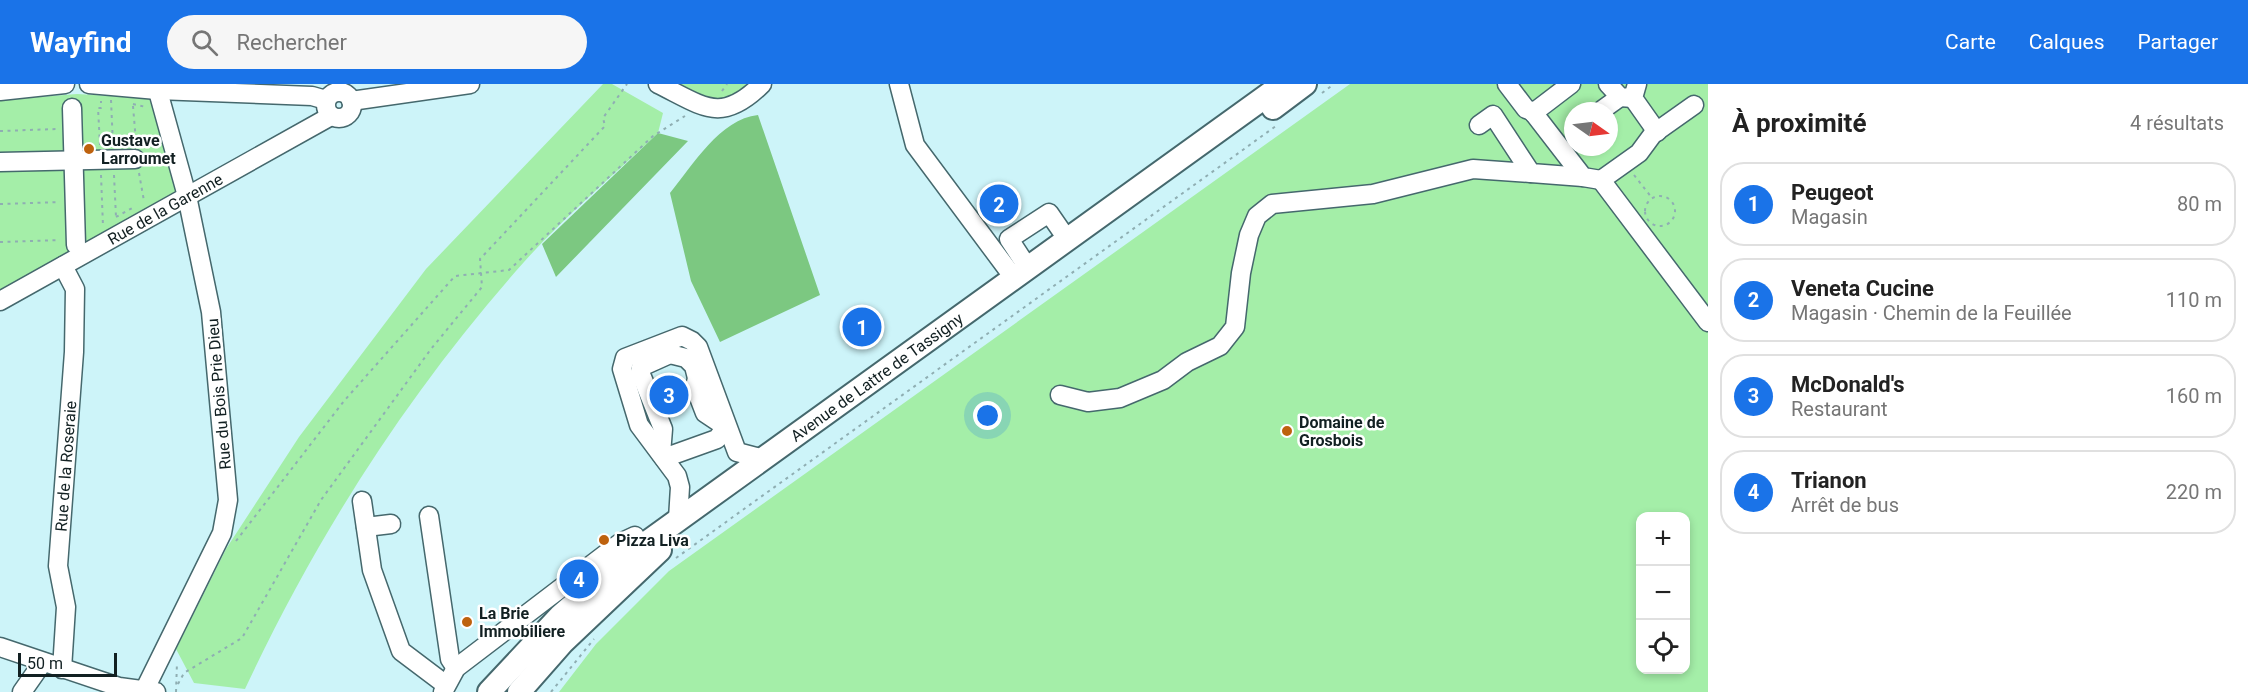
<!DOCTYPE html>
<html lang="fr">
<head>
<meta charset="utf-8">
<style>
  :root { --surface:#fff; --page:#f6f6f6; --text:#222; --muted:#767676; --line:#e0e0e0; --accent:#1a73e8 }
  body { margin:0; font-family:Roboto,sans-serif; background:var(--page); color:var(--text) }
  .controls { position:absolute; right:18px; bottom:18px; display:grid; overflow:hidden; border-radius:12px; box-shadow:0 3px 9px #0003 }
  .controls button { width:54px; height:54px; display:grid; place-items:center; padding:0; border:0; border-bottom:2px solid var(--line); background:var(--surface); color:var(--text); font:30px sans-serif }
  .compass { position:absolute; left:1564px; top:18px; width:54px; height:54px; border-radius:50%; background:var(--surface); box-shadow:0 3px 9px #0003; rotate:104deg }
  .scale { position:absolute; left:18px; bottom:15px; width:99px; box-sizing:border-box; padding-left:6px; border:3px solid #122022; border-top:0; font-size:16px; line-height:21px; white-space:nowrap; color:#122022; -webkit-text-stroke:4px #fff; paint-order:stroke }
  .you { position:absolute; left:988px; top:332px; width:21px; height:21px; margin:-15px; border:4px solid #fff; border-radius:50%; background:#1a73e8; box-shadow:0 0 0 9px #1a73e833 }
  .badge { display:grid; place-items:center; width:39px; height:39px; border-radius:50%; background:var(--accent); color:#fff; font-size:20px; font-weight:700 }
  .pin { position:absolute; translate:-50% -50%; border:3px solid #fff; box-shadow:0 2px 6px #0006 }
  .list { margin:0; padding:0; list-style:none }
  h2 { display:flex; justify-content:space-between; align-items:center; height:78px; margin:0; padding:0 24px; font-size:26px }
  h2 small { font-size:20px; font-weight:400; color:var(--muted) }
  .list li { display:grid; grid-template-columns:39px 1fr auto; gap:18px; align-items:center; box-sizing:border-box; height:84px; margin:0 12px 12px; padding:0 12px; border:2px solid var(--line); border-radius:24px }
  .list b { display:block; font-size:22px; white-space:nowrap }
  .list p { margin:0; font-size:20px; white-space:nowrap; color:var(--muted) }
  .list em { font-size:20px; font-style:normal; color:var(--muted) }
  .icon { flex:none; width:33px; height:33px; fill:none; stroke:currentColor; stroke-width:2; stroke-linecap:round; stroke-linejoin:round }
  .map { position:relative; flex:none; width:1708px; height:608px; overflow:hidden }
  header { display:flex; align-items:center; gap:36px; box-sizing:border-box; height:84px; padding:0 30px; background:var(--accent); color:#fff }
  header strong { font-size:28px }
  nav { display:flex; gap:33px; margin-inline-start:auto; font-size:21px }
  .search { width:420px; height:54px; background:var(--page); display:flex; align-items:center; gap:15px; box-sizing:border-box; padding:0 21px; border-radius:33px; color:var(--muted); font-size:22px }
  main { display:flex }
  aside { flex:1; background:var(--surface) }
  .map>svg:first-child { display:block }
  .green { fill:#a4eea8; fill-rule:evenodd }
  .forest { fill:#7cc881 }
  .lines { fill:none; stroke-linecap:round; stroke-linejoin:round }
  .minor-casing { stroke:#45686d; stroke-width:21 }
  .major-casing { stroke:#45686d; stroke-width:26 }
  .path { stroke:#8faeb2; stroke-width:2; stroke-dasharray:3 4.5; stroke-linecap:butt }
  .minor { stroke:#fff; stroke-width:18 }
  .major { stroke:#fff; stroke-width:22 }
  .poi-dot { fill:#be620e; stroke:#fff; stroke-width:2 }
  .labels { text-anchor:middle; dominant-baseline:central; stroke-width:5; stroke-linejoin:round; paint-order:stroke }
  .poi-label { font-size:16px; font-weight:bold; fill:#122022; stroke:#fff; text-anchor:start }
  .street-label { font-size:16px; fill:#122022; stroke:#fff }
</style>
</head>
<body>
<header>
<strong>Wayfind</strong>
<div class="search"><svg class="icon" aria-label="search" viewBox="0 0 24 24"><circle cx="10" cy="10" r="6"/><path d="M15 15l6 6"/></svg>Rechercher</div>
<nav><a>Carte</a><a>Calques</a><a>Partager</a></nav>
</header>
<main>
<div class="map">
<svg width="1708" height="608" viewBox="0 0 1708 608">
  <rect width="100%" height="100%" fill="#cdf4f9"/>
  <path class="green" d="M 603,0 L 612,0 L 663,29 L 658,49 C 614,91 565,132 524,178 C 410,306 318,449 245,605 L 194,599 L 176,565 L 226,465 L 299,353 L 426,185 Z
    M 671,0 L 754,0 L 719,20 Z
    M 1350,0 L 1708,0 L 1708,608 L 559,608 L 596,560 L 669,487 ZM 1573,27 L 1609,27 L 1609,63 L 1573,63 ZM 1640,432 L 1686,432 L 1686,586 L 1640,586 Z
    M 77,10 L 147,14 L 153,19 L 178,107 L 82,162 L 73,161 L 70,168 L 0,210 L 0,16 Z"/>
  <path class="forest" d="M 758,31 L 820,211 L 720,258 L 691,197 L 670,109 C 693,81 720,35 758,31 Z
    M 658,49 L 688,57 L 556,193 L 542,160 Z"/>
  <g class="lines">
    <g class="minor-casing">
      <g id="minor">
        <path d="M 89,0 L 157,6 L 312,12 L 326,16"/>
        <path d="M 658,0 C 703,22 721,41 762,0"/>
        <path d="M 899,0 L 915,61 L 1014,194"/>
        <path d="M 1507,0 L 1526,25 L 1532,27 L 1583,93 L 1601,96"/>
        <path d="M 1608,0 L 1620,13 L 1633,14"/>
        <path d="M 1637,0 L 1633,14 L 1657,48"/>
        <path d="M 0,7 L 65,0"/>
        <circle cx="339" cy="21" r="13"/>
        <path d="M 351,17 L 470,0"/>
        <path d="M 1694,21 L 1653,50 L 1639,69 L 1601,96 L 1708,238"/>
        <path d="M 72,24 L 76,161"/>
        <path d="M 1602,26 L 1620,13"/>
        <path d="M 1533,29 L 1571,0"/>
        <path d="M 1479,41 L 1493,31 L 1531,89 L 1583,93"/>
        <path d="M 0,78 L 135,75"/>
        <path d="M 1028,184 L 1009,155 L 1049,129 L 1067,155"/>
        <path id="s1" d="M 0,217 L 331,32"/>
        <path d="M 1060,311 L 1088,318 L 1120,314 L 1163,296 L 1187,278 L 1220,262 L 1235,243 L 1241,189 L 1249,151 L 1257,132 L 1272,120 L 1373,110 L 1473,85 L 1531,89"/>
        <path d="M 661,370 L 663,345 L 640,288 L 641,283 L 670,270 L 686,274 L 694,282 L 697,294 L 695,303 L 705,329 L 726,343 L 717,355 L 664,374"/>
        <path d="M 362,417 L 372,486 L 401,567 L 446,601"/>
        <path d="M 429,432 L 450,575 L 456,584"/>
        <path d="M 678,435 L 680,403 L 677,392 L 639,341 L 622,285 L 625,274 L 682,252 L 692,257 L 698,263 L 737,368 L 760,374"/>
        <path d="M 366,443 L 391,440"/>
        <path d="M 0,563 L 119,603 L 156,608"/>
        <path id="s2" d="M 62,585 L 66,523 L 58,482 L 74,268 L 75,205 L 63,182"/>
        <path d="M 144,607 L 222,449 L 228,416 L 211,228 L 187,112 L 156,0"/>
        <path d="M 22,608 L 43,578"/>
        <path d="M 443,608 L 456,584 L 620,459 L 635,452"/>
      </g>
    </g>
    <g class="major-casing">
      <g id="major">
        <path d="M 1273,24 L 1305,0"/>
        <path id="s3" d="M 489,608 L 561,531 L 642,462 L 1283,0"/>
        <path d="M 519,608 L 563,558 L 660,466"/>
      </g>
    </g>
    <path class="path" d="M 722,7 L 727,0
      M 1322,9 L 1334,0
      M 111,16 L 113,61
      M 133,20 L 146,23
      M 133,22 L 136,58
      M 0,47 L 58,45
      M 100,61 L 98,24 L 101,24 L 101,17
      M 149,76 L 161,74
      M 139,89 L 144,117
      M 101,91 L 103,142
      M 114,91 L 116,133
      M 1634,91 L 1652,114
      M1645 127a15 15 0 1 1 30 0a15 15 0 1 1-30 0Z
      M 0,120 L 60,118
      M 116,133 L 134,123
      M 0,158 L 60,156
      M 236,457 L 344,317 L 455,192 L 509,186 L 653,52 L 685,32
      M 676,474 L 1276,42
      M 178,600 L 184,589 L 242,554 L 321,416 L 431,265 L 482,203 L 480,175 L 605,42 L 603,34 L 627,0
      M 176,608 L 177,578
      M 551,608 L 594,555"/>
    <use href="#minor" class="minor"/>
    <use href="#major" class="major"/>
  </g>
  <g class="poi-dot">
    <circle cx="89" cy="65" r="6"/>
    <circle cx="1287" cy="347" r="6"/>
    <circle cx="604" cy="456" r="6"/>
    <circle cx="467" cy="538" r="6"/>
  </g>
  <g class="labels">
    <g class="poi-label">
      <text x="101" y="56">Gustave<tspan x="101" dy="18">Larroumet</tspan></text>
      <text x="1299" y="338">Domaine de<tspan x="1299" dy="18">Grosbois</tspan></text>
      <text x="616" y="456">Pizza Liva</text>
      <text x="479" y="529">La Brie<tspan x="479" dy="18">Immobiliere</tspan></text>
    </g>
    <g class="street-label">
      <text stroke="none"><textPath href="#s1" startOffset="189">Rue de la Garenne</textPath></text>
      <text stroke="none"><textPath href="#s3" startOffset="501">Avenue de Lattre de Tassigny</textPath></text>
      <text transform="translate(219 310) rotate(-95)">Rue du Bois Prie Dieu</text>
      <text stroke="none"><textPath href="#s2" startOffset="204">Rue de la Roseraie</textPath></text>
    </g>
  </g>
</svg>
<div class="controls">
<button>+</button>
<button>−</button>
<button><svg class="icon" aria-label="locate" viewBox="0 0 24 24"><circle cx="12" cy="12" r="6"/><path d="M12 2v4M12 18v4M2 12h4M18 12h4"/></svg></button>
</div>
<svg class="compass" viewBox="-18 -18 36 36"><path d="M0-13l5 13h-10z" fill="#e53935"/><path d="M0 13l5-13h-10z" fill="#767676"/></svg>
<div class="scale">50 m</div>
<div class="you"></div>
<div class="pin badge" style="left:862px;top:243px">1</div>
<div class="pin badge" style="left:999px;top:120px">2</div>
<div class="pin badge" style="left:669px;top:311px">3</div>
<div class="pin badge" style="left:579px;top:495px">4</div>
</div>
<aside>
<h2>À proximité<small>4 résultats</small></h2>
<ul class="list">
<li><span class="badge">1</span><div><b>Peugeot</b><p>Magasin</p></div><em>80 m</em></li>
<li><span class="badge">2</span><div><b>Veneta Cucine</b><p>Magasin · Chemin de la Feuillée</p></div><em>110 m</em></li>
<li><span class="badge">3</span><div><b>McDonald's</b><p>Restaurant</p></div><em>160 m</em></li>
<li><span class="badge">4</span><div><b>Trianon</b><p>Arrêt de bus</p></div><em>220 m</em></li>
</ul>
</aside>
</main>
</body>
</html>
